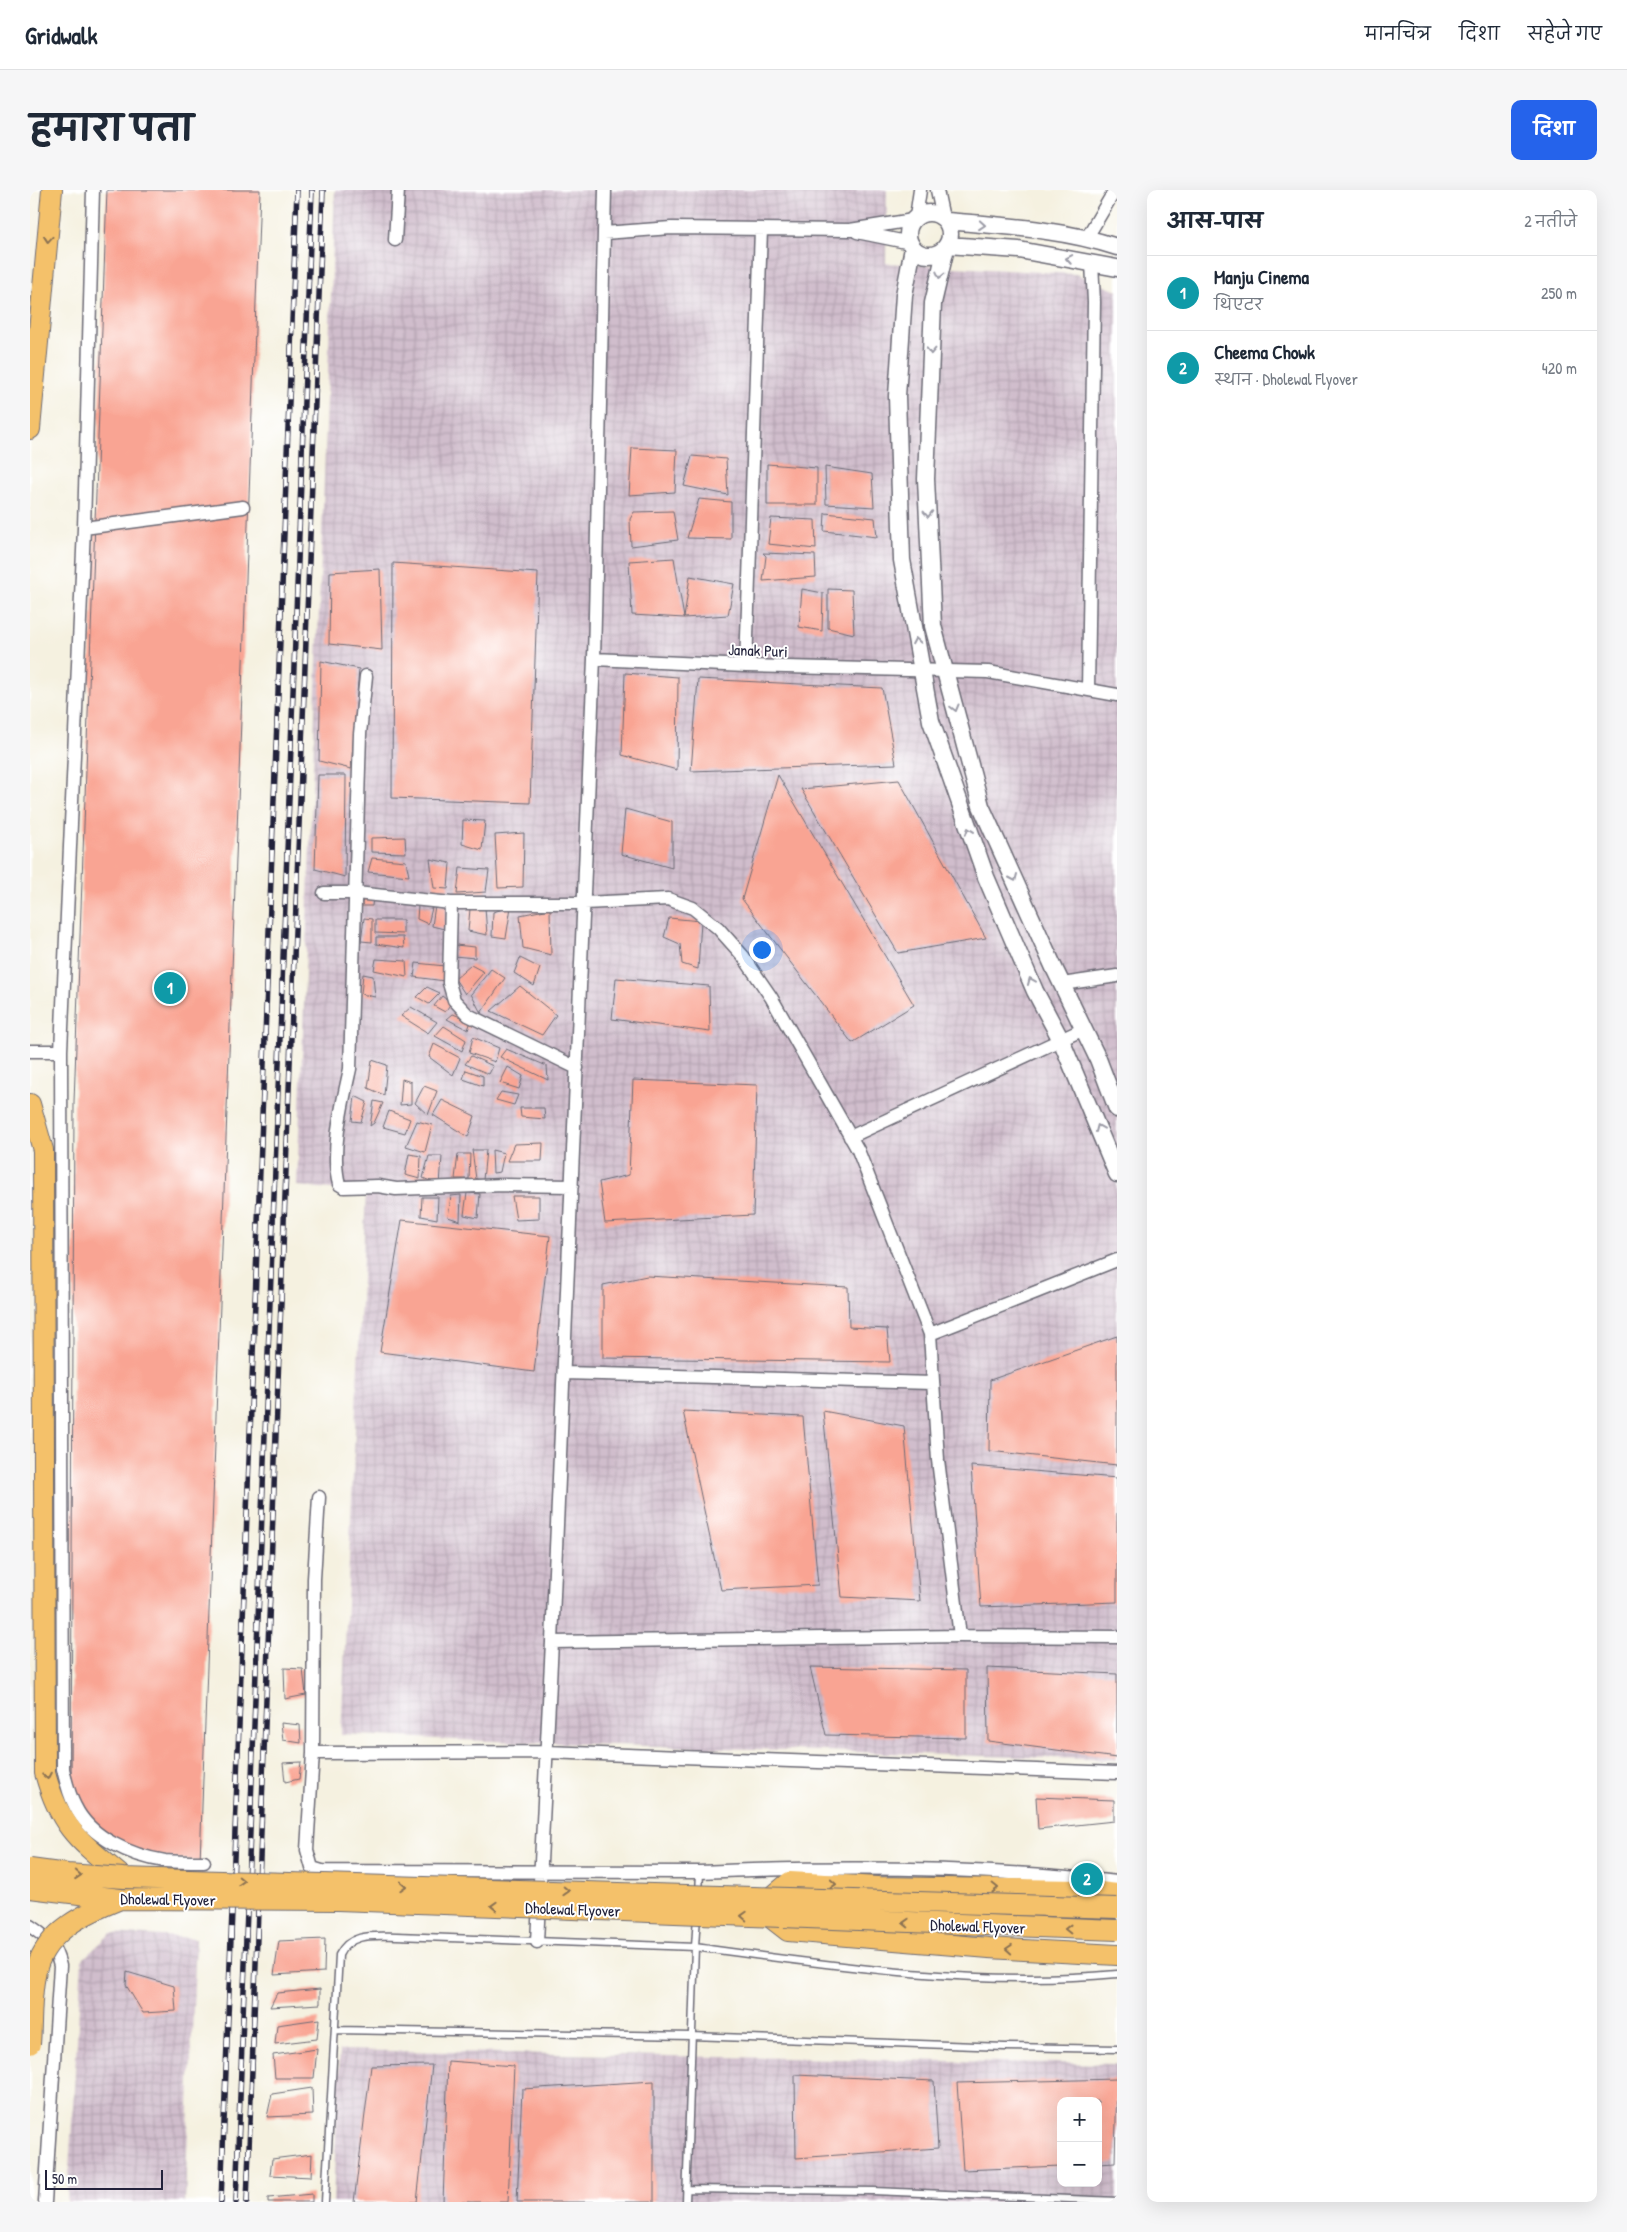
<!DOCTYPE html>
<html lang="hi">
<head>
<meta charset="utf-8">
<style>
  :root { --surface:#fff; --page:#f6f6f7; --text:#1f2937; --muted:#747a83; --line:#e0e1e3; --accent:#2563eb }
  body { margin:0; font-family:"Patrick Hand","Playpen Sans Deva",sans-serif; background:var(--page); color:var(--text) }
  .controls { position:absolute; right:15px; bottom:15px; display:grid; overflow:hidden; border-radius:10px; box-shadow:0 5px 20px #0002 }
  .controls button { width:45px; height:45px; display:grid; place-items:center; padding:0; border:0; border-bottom:1px solid var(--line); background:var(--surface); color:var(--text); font:25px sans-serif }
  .scale { position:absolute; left:15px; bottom:12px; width:118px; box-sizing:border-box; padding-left:5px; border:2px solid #22223b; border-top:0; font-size:14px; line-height:18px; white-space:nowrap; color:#22223b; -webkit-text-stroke:4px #fff; paint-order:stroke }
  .you { position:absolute; left:731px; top:759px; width:18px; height:18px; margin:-12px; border:4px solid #fff; border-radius:50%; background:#1a73e8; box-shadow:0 0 0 8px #1a73e833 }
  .badge { display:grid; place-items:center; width:32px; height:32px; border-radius:50%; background:var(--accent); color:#fff; font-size:16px; font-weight:700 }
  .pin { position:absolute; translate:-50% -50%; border:2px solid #fff; box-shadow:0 1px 5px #0006 }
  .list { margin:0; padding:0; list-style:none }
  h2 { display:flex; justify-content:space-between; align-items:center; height:65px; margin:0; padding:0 20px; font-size:21px }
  h2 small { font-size:16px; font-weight:400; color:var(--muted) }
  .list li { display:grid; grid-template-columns:32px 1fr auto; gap:15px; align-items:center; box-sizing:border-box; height:75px; padding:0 20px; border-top:1px solid var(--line) }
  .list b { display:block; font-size:19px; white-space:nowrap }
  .list p { margin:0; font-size:16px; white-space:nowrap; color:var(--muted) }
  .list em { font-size:16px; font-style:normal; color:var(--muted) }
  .map { position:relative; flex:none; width:1087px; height:2012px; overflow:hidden; border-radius:10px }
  header { display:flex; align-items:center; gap:30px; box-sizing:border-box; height:70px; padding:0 25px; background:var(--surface); border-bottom:1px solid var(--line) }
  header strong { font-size:24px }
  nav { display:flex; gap:28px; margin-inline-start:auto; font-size:18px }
  .intro { display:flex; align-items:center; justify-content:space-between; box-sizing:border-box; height:120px; padding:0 30px }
  h1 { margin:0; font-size:35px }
  .button { padding:12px 22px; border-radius:10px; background:var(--accent); color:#fff; font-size:18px; font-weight:700 }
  main { display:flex; gap:30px; padding:0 30px }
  aside { flex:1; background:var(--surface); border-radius:10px; box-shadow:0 5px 20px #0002 }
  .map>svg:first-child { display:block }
  .industrial { fill:url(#industrial-grid); fill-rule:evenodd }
  .building { fill:#f9a493 }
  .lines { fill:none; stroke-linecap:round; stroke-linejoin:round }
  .service-casing { stroke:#6c6a75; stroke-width:9 }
  .minor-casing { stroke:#6c6a75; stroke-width:15 }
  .tertiary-casing { stroke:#6c6a75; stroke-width:19 }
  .primary-casing { stroke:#6c6a75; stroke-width:22 }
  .service { stroke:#fff; stroke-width:6 }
  .minor { stroke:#fff; stroke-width:12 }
  .tertiary { stroke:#fff; stroke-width:16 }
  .primary { stroke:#f4c16a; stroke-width:20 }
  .rail-casing { stroke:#22223b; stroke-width:5.5 }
  .rail { stroke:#fff; stroke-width:4; stroke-dasharray:11; stroke-linecap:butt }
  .primary-bridge-casing { stroke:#6c6a75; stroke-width:22; stroke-linecap:butt }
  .primary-bridge { stroke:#f4c16a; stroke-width:20 }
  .oneway { stroke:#9c9ca7 }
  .oneway2 { stroke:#8b7252 }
  .labels { text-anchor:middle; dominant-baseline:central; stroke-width:4; stroke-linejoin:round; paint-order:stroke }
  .street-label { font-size:16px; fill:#22223b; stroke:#fff }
</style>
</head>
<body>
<header>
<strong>Gridwalk</strong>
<nav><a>मानचित्र</a><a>दिशा</a><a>सहेजे गए</a></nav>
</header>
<div class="intro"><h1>हमारा पता</h1><a class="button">दिशा</a></div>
<main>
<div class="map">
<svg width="1087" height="2012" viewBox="0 0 1087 2012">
  <defs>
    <pattern id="industrial-grid" width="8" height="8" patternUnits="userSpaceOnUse" patternTransform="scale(1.25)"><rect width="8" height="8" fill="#d0bdcc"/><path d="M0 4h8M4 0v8" fill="none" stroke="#b2a2b0"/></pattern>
  </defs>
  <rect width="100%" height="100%" fill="#fff"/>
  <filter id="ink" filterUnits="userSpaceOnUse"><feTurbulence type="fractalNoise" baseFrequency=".02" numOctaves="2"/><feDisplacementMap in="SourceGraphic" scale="10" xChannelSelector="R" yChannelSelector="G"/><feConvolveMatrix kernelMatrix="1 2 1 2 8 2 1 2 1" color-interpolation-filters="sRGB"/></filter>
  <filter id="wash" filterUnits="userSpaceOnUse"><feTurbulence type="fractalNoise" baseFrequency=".0096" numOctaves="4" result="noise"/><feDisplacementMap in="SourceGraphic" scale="20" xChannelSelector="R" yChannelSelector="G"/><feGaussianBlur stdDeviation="1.12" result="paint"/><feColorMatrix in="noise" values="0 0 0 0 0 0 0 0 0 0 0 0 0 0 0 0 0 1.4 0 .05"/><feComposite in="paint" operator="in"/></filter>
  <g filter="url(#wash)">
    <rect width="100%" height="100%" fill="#f5f1e0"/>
    <path class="industrial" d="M 305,0 L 857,0 L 856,73 L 1046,84 L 1087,101 L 1087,1570 L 426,1550 L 311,1544 L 336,1002 L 267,996 Z
      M 81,1743 L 166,1748 L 155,2012 L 37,2012 L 52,1770 Z
      M 310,1860 L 1087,1874 L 1087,2012 L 303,2012 ZM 1031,1911 L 1068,1911 L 1068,1993 L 1031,1993 Z"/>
    <g id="blocks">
      <path class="building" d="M 77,0 L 230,0 L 170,1672 L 88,1660 L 41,1610 L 44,912 Z
        M 602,258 L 647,260 L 645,302 L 599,305 Z
        M 662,266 L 696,269 L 698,305 L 654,296 Z
        M 737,274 L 787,278 L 787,315 L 737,315 Z
        M 795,277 L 842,284 L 844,317 L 796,314 Z
        M 669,309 L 701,312 L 701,349 L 657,348 Z
        M 643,321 L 648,350 L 601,356 L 600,329 L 604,322 Z
        M 795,323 L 845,328 L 847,347 L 794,341 Z
        M 741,328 L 785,330 L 786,359 L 738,354 Z
        M 733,363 L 785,365 L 786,387 L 733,391 L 736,366 Z
        M 644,368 L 654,428 L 602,425 L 599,371 Z
        M 363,373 L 508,383 L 500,613 L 362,608 Z
        M 350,379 L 352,460 L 299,454 L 300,382 Z
        M 660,386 L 704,394 L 698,425 L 654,428 Z
        M 772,399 L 793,403 L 792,441 L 769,437 Z
        M 798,399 L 822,400 L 824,444 L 798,438 Z
        M 291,471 L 329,479 L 321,579 L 289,571 Z
        M 595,483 L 648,487 L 647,580 L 592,565 Z
        M 668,489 L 852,498 L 866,574 L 661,581 Z
        M 288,585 L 316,585 L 315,687 L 285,679 Z
        M 748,585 L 884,815 L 822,853 L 712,709 Z
        M 869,590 L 956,748 L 868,763 L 771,599 Z
        M 595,619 L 642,632 L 642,678 L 591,664 Z
        M 433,630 L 455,631 L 452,660 L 432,654 Z
        M 494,643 L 493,697 L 468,698 L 465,645 Z
        M 375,647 L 376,663 L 341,662 L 341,648 Z
        M 342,668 L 376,671 L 379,686 L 338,682 Z
        M 400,669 L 420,673 L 418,699 L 404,698 Z
        M 430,678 L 459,680 L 456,702 L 427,704 Z
        M 332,706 L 343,707 L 342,716 L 332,716 Z
        M 388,715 L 402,718 L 398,734 L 387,729 Z
        M 405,715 L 416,717 L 414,739 L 402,736 Z
        M 455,717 L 457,745 L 438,741 L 440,719 Z
        M 481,717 L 476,748 L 462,746 L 463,722 Z
        M 520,719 L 521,765 L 493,758 L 490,725 Z
        M 334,728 L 342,729 L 342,752 L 331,751 Z
        M 639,728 L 671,731 L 668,779 L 652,774 L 650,754 L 634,747 Z
        M 345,730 L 373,730 L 373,744 L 345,743 Z
        M 346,747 L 373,747 L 374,758 L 346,754 Z
        M 425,755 L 445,757 L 445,768 L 424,766 Z
        M 490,768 L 510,778 L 504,796 L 484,783 Z
        M 346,769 L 376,771 L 377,787 L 344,780 Z
        M 386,773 L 415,776 L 415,791 L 384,787 Z
        M 441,775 L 454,782 L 435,804 L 425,789 Z
        M 461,779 L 475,788 L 451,823 L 441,804 Z
        M 333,784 L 343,786 L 345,807 L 331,804 Z
        M 586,788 L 679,796 L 680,842 L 582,829 Z
        M 490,796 L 526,825 L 512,845 L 461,821 Z
        M 397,797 L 410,803 L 399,814 L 387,807 Z
        M 412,806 L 421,813 L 415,822 L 404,816 Z
        M 381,817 L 407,832 L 398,843 L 371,826 Z
        M 423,824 L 441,831 L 438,840 L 417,829 Z
        M 414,836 L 436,850 L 432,861 L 405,846 Z
        M 443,847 L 469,858 L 465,872 L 439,863 Z
        M 404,854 L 430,868 L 423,885 L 399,867 Z
        M 476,859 L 517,876 L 518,890 L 470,867 Z
        M 441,866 L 463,876 L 459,884 L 435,874 Z
        M 342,870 L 357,875 L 354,905 L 338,898 Z
        M 478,877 L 493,886 L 489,899 L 470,893 Z
        M 436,880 L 453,886 L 453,896 L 433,889 Z
        M 372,889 L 381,892 L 381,914 L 370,915 Z
        M 603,890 L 727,895 L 723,1025 L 575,1033 L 569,992 L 599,985 Z
        M 394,896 L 407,901 L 398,925 L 385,913 Z
        M 471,902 L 488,905 L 484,915 L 466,910 Z
        M 325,906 L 337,912 L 331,932 L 322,931 Z
        M 412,910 L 445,926 L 438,947 L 403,925 Z
        M 344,911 L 353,913 L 344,933 L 340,936 Z
        M 490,918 L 514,918 L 515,929 L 491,927 Z
        M 359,921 L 380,929 L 375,943 L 353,937 Z
        M 387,931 L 402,935 L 395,962 L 376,956 Z
        M 513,953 L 512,971 L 477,971 L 484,954 Z
        M 442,960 L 456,960 L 453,990 L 446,989 Z
        M 462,960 L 474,963 L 470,982 L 463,983 Z
        M 379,964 L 391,966 L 390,989 L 375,985 Z
        M 428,964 L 440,964 L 439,989 L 425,989 Z
        M 399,966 L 412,966 L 410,995 L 393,988 Z
        M 437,1003 L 450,1004 L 448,1028 L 434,1025 Z
        M 431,1005 L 430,1031 L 418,1027 L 421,1006 Z
        M 482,1006 L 509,1006 L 509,1029 L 486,1030 Z
        M 392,1007 L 408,1007 L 407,1029 L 391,1026 Z
        M 372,1030 L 520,1046 L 504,1182 L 350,1162 Z
        M 617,1086 L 818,1097 L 819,1137 L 857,1139 L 860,1172 L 573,1168 L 573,1095 Z
        M 1087,1146 L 1087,1275 L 959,1261 L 960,1190 Z
        M 653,1221 L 773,1227 L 788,1395 L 691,1400 Z
        M 793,1221 L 874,1236 L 890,1411 L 812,1407 Z
        M 941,1276 L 1087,1288 L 1087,1412 L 951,1417 Z
        M 780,1477 L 936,1480 L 936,1548 L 796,1545 Z
        M 254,1478 L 273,1479 L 276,1505 L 255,1509 Z
        M 957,1478 L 1087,1484 L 1087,1568 L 958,1551 Z
        M 251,1533 L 270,1535 L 271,1553 L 253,1550 Z
        M 271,1572 L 269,1589 L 255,1592 L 253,1573 Z
        M 1006,1607 L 1084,1610 L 1084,1631 L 1008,1639 Z
        M 295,1749 L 294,1782 L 244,1785 L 249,1751 Z
        M 97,1782 L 144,1796 L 146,1821 L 113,1823 L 96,1795 Z
        M 290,1799 L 290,1814 L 240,1817 L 247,1803 Z
        M 289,1829 L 287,1849 L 245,1854 L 247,1835 Z
        M 287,1859 L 284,1888 L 245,1888 L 243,1865 Z
        M 418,1871 L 484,1876 L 478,2012 L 413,2012 Z
        M 402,1875 L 387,2012 L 324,2012 L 341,1876 Z
        M 765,1885 L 904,1891 L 908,1958 L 766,1968 Z
        M 1087,1889 L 1085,1973 L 1068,1974 L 1068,1911 L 1031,1911 L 1031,1976 L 933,1980 L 927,1893 Z
        M 624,1891 L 624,2012 L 487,2012 L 492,1899 Z
        M 282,1898 L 283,1925 L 237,1927 L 242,1904 Z
        M 282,1964 L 281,1987 L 240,1985 L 242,1969 Z
        M 282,2004 L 282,2012 L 238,2012 L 238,2008 Z"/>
    </g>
  </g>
  <g filter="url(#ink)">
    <use href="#blocks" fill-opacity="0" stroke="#6c6a75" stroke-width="1"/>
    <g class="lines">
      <g class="service-casing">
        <path id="service" d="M 669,1704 L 670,1682
          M 667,1726 L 665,1757 C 804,1776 947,1797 1087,1784
          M 305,1840 L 661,1846 L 975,1857 L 1087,1859
          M 656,1999 L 843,2001 L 1087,2011
          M 295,2012 L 309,1765 C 320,1742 345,1746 367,1746 L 665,1757 L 656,2012"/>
      </g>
      <g class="minor-casing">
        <path id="minor" d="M 907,0 L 913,28
          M 886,27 L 890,0
          M 827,42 L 881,53
          M 574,43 L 641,38 L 820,40 L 883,30
          M 1056,49 L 1085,0
          M 365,50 L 368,0
          M 54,338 L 213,317
          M 564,469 L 716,476 L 958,482 L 1087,505
          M 716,476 L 731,39
          M 336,486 L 330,544 L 320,879 C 313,911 300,962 309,994 L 314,997 L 348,996 L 366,999 L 474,995 L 542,996
          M 1058,500 L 1064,112 L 1062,73
          M 294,703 L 326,703 L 421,713 L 554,713 L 638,709 L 663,718 L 688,738 L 713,766 L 741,807 L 828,960 L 900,1144 L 908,1270 L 930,1446
          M 421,713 L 419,793 L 424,810 L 438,825 L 547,878
          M 1032,794 L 1087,786
          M 0,861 L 31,861 L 54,338 L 63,0
          M 31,861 L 33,1579 C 36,1592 39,1605 45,1616 C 60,1648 102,1666 135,1671 C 148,1672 161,1672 174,1672
          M 820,947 L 1054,839
          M 900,1144 L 1087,1070
          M 534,1183 L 903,1193
          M 522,1452 L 930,1446 L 1087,1447
          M 283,1563 L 284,1389 L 289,1307
          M 1087,1583 L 516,1562 L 283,1563 L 277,1660 L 282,1678 L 292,1681 L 670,1682 C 808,1676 949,1676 1087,1692
          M 0,1736 C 18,1748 25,1755 30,1776 L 15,2012
          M 507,1752 L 522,1452 L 564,469 L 575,0"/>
      </g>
      <g class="tertiary-casing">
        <path id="tertiary" d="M878 44a21 21 0 1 1 42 0a21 21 0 1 1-42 0Z
          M 916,31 C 973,36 1033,39 1087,57
          M 917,55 L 989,60 L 1087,78
          M 883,58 L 874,105 L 867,206 L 872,370 L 901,531 L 956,687 L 1005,801 L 1031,850 L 1087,984
          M 916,58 L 903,113 L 896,289 L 903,436 L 951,616 L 1025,780 L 1068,869 L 1087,919"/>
      </g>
      <g class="primary-casing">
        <path id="primary" d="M 0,239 L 22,0
          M 0,914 L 13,960 L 15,1583 C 30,1639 51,1652 94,1688
          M 742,1707 L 760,1692 L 848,1697 L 1052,1700 L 1087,1704
          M 740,1727 L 758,1741 L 959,1758 L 1087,1765"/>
      </g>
      <use href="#service" class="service"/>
      <use href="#minor" class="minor"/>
      <use href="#tertiary" class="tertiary"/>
      <use href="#primary" class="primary"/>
      <g class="rail-casing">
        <path id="rail" d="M 191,2012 L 267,0
          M 206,2012 L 282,0
          M 217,2012 L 293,0"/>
      </g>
      <use href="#rail" class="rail"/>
      <g class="primary-bridge-casing">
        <path id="primary-bridge" d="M 0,1679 L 37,1684 L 94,1688 L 1087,1718
          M 0,1698 L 90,1709 L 308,1710 L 1087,1740
          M 0,1854 C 2,1829 0,1800 7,1777 C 18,1740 56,1723 88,1710"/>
      </g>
      <use href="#primary-bridge" class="primary-bridge"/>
    </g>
    <defs><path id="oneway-chevron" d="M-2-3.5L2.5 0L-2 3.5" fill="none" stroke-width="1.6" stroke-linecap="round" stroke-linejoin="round" transform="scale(1.25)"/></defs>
    <g class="oneway">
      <use href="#oneway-chevron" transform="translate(952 35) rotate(5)"/>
      <use href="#oneway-chevron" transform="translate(1039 69) rotate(-170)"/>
      <use href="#oneway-chevron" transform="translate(910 85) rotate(103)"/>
      <use href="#oneway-chevron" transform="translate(901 161) rotate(92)"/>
      <use href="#oneway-chevron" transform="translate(898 324) rotate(88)"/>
      <use href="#oneway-chevron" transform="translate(886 451) rotate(-100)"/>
      <use href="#oneway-chevron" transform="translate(925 518) rotate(75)"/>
      <use href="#oneway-chevron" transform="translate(939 641) rotate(-109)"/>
      <use href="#oneway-chevron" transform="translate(984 688) rotate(66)"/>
      <use href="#oneway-chevron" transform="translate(1001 791) rotate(-113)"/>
      <use href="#oneway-chevron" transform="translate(1069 938) rotate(-113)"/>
    </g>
    <g class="oneway2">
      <use href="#oneway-chevron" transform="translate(18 49) rotate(95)"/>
      <use href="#oneway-chevron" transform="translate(17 1586) rotate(79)"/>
      <use href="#oneway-chevron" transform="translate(48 1685) rotate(4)"/>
      <use href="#oneway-chevron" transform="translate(211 1691) rotate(2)"/>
      <use href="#oneway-chevron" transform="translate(803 1694) rotate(3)"/>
      <use href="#oneway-chevron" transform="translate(373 1696) rotate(2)"/>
      <use href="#oneway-chevron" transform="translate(965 1698) rotate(1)"/>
      <use href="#oneway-chevron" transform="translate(536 1701) rotate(2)"/>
      <use href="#oneway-chevron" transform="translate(464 1716) rotate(-178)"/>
      <use href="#oneway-chevron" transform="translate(714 1726) rotate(-177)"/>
      <use href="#oneway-chevron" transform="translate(876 1733) rotate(-178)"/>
      <use href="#oneway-chevron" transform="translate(1038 1739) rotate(-179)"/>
      <use href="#oneway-chevron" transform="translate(979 1759) rotate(-176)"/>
    </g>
  </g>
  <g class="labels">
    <g class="street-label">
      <text transform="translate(728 460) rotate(2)">Janak Puri</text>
      <text transform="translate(138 1709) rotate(1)">Dholewal Flyover</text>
      <text transform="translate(543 1719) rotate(2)">Dholewal Flyover</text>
      <text transform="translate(948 1736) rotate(2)">Dholewal Flyover</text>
    </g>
  </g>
</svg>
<div class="controls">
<button>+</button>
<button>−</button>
</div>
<div class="scale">50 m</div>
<div class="you"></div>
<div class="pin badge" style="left:140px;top:798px;background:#0f9aa8">1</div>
<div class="pin badge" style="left:1057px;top:1689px;background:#0f9aa8">2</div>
</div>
<aside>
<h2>आस-पास<small>2 नतीजे</small></h2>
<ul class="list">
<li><span class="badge" style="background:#0f9aa8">1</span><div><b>Manju Cinema</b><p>थिएटर</p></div><em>250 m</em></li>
<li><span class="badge" style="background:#0f9aa8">2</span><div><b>Cheema Chowk</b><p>स्थान · Dholewal Flyover</p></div><em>420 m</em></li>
</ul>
</aside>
</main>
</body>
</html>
